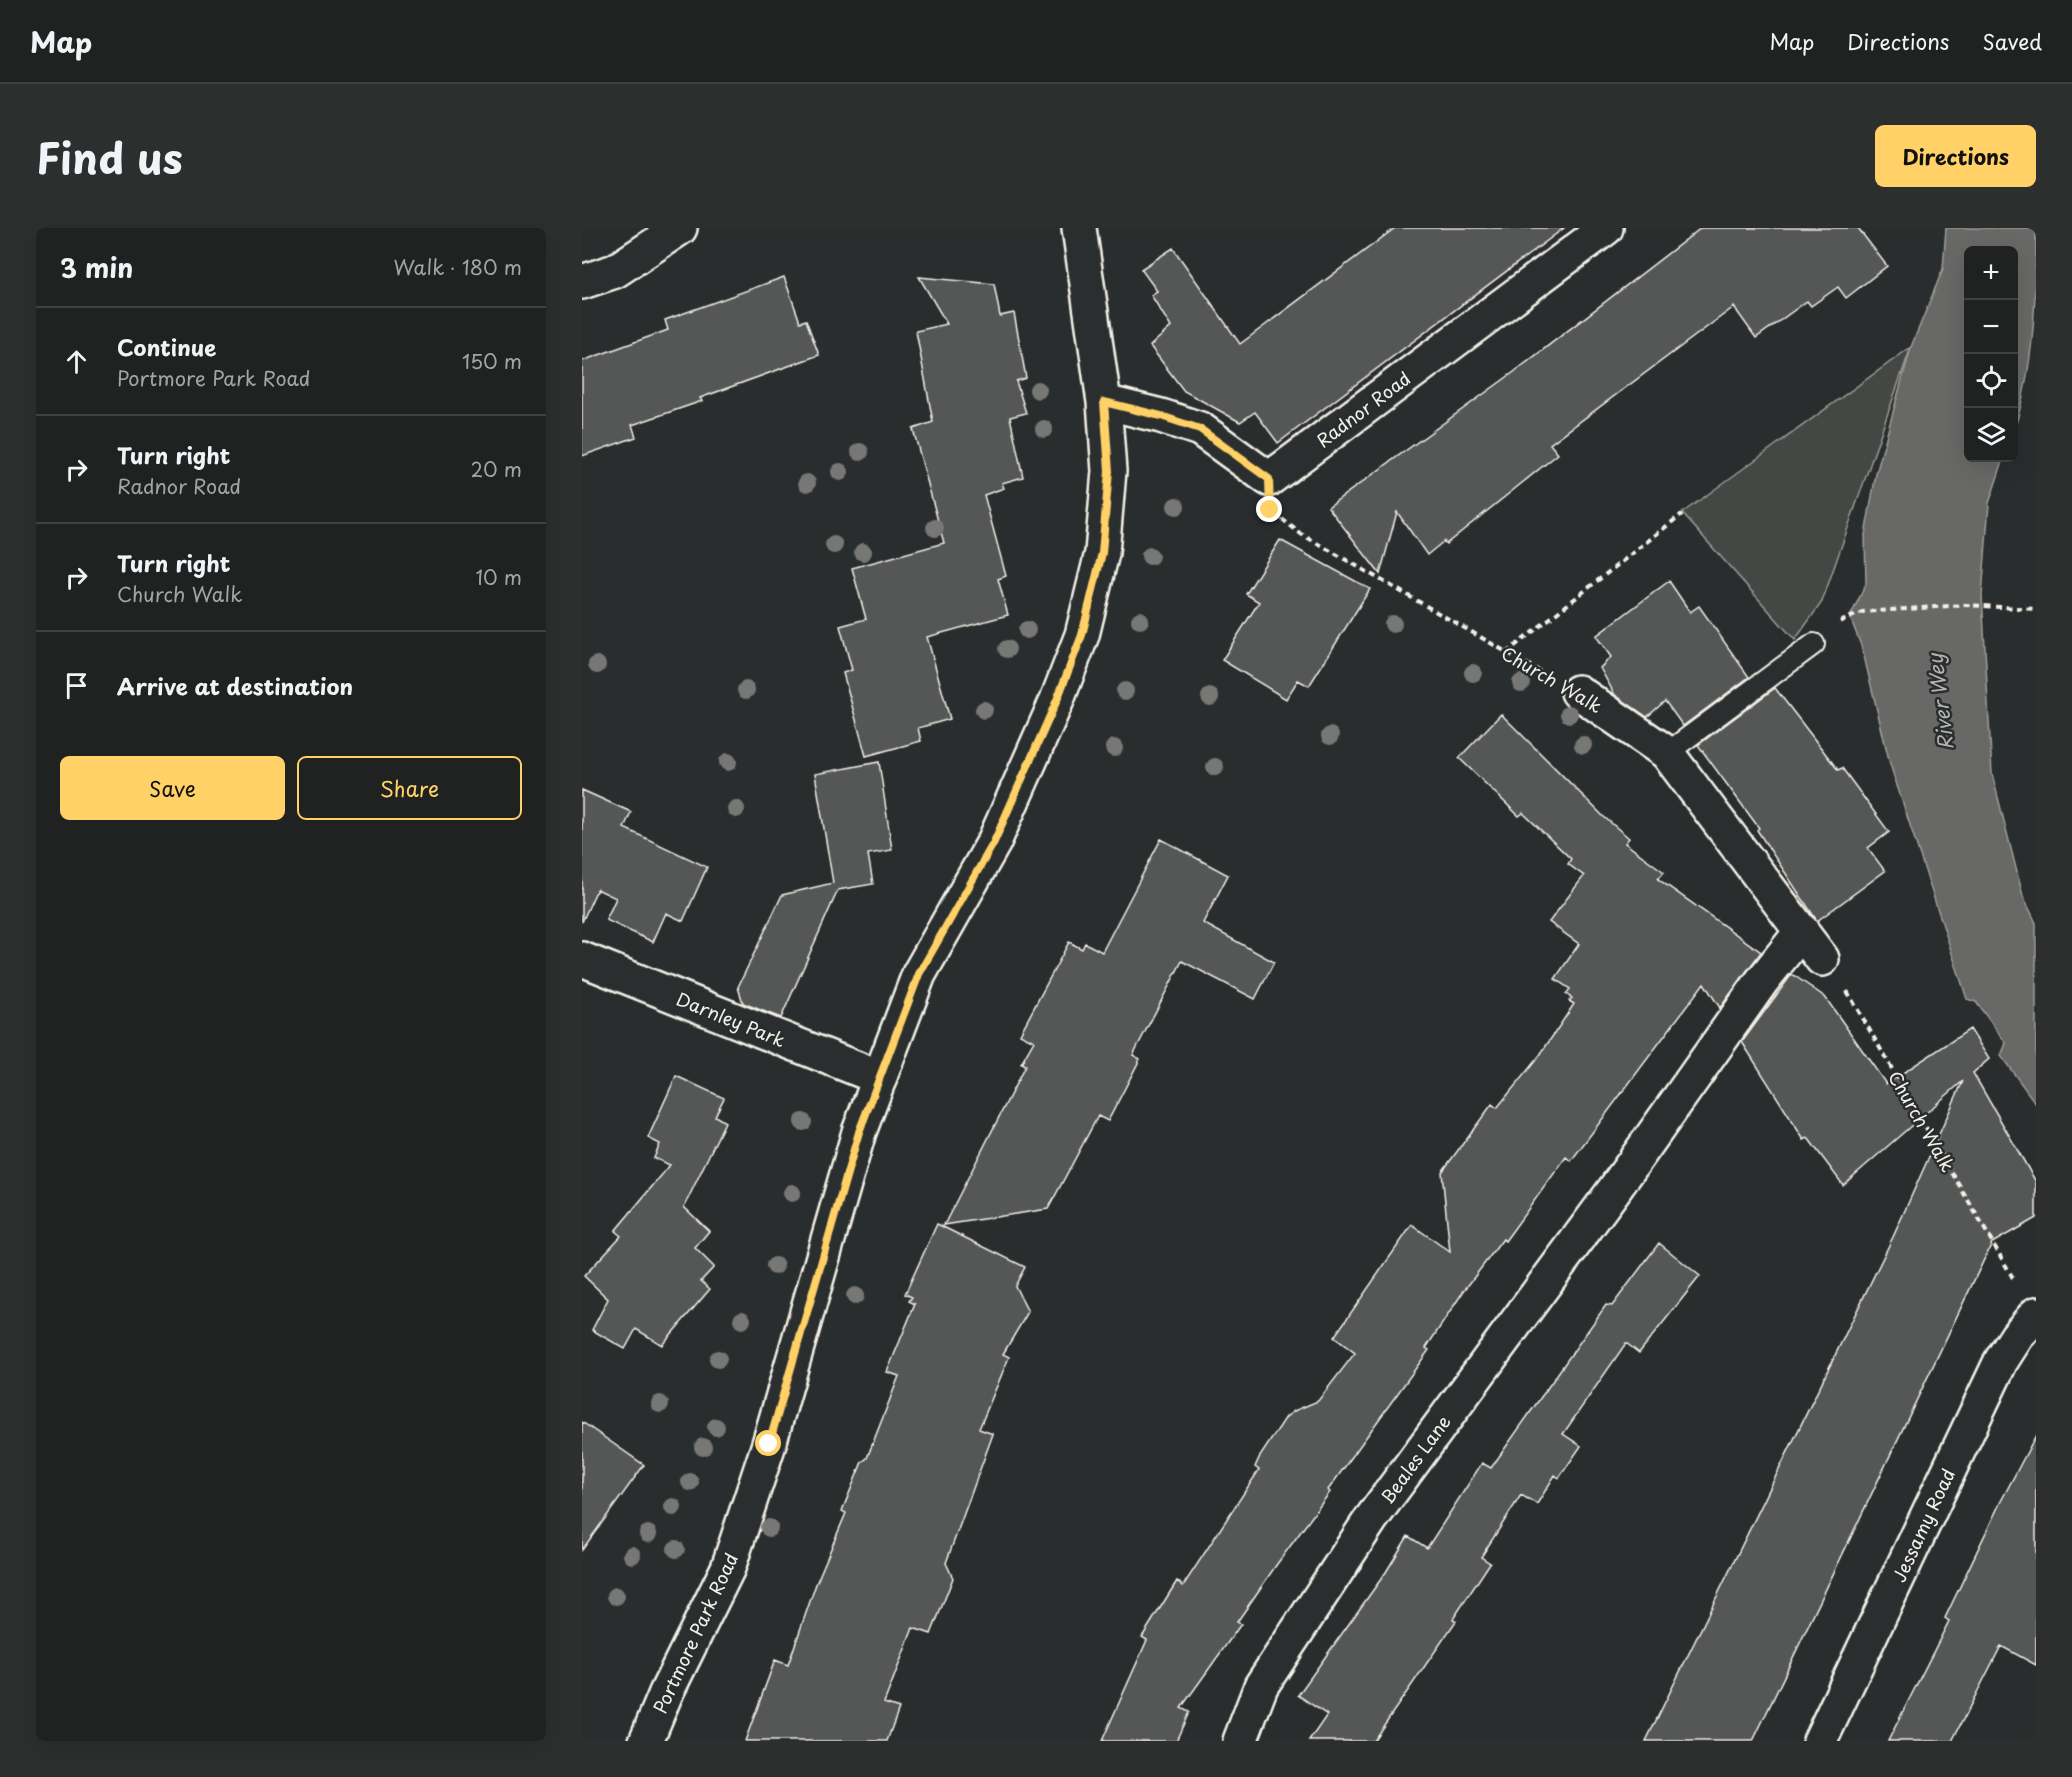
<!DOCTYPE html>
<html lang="en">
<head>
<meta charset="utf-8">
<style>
  :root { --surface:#202222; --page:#2d2f2f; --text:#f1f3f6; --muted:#a2a4a5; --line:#3d3f40; --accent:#ffd166 }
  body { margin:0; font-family:"Playpen Sans",sans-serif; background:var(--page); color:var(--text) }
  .controls { position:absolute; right:18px; top:18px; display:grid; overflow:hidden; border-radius:9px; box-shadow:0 6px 24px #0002 }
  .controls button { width:54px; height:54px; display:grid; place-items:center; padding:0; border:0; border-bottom:2px solid var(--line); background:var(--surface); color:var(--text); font:30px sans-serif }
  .stop { position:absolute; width:18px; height:18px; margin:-14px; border:4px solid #ffd166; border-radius:50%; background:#fff }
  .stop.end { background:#ffd166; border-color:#fff; box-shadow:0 2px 6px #0008 }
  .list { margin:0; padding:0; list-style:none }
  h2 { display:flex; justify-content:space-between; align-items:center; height:78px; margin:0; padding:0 24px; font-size:26px }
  h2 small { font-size:20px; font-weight:400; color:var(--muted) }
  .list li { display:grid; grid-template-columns:39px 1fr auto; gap:18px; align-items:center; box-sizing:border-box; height:108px; padding:0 24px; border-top:2px solid var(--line) }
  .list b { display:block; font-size:22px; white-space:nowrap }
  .list p { margin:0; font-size:20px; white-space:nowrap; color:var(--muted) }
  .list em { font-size:20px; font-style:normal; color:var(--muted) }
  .actions { display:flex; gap:12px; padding:18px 24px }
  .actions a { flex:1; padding:14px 0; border:2px solid var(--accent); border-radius:9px; text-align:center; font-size:21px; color:var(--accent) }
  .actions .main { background:var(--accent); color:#111 }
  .icon { flex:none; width:33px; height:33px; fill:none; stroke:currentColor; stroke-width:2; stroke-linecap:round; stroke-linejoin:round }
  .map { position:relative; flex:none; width:1454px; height:1513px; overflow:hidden; border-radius:9px }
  header { display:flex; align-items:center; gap:36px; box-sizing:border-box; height:84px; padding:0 30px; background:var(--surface); border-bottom:2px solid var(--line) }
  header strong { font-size:28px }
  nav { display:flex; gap:33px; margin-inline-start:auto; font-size:21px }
  .intro { display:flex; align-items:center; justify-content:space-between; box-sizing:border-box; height:144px; padding:0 36px }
  h1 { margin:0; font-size:42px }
  .button { padding:15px 27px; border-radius:9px; background:var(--accent); color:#111; font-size:21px; font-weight:700 }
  main { display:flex; gap:36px; padding:0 36px }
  aside { flex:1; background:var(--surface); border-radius:9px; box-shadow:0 6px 24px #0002 }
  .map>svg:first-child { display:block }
  .green { fill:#444645; stroke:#9c9c96; stroke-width:1.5 }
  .water { fill:#676866; stroke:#9f9f9a; stroke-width:1.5 }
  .building { fill:#555756; stroke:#f4f1e8; stroke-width:1.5 }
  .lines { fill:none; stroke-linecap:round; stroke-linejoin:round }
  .service-casing { stroke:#f4f1e8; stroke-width:24 }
  .minor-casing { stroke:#f4f1e8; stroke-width:38 }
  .path { stroke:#f4f1e8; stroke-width:4; stroke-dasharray:6 4.5; stroke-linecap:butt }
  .service { stroke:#2a2d2e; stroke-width:20 }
  .minor { stroke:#2a2d2e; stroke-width:33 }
  .tree { fill:#777875 }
  .route { stroke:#ffd166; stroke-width:8 }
  .labels { text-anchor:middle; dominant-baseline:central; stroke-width:5; stroke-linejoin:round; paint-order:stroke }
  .street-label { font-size:18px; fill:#f4f1e8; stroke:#2a2d2e }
  .water-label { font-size:20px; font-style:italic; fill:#b5b3ae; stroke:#2a2d2e }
</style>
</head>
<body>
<header>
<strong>Map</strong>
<nav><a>Map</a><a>Directions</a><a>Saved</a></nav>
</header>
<div class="intro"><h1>Find us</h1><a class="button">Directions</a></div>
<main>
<aside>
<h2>3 min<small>Walk · 180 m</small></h2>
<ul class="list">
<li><svg class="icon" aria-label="ahead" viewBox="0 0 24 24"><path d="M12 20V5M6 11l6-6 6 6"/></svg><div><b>Continue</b><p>Portmore Park Road</p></div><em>150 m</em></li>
<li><svg class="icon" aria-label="right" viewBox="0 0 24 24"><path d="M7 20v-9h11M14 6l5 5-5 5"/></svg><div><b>Turn right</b><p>Radnor Road</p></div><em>20 m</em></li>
<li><svg class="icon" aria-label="right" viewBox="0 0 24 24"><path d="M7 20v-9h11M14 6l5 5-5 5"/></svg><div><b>Turn right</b><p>Church Walk</p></div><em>10 m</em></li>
<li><svg class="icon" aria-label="arrive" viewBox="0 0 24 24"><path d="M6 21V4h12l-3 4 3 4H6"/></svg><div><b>Arrive at destination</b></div></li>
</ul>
<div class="actions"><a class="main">Save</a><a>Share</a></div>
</aside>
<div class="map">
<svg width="1454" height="1513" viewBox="0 0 1454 1513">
  <rect width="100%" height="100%" fill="#2a2d2e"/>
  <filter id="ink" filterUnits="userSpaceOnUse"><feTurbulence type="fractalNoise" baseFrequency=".0167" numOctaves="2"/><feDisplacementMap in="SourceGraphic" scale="12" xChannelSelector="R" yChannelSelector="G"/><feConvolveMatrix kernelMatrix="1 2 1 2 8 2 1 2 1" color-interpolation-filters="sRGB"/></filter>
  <g filter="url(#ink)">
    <path class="green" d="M 1329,119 L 1240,374 L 1213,412 L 1100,285 Z"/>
    <path class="water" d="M 1364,0 L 1454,0 C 1454,68 1453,136 1432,202 L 1432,22 L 1386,22 L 1386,230 L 1422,230 L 1407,275 L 1400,367 L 1410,546 L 1441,668 L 1454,695 L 1454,876 L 1419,828 L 1424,815 L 1394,774 L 1385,771 L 1308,536 L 1280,420 L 1268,389 L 1284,356 L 1283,307 L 1294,246 L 1329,119 L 1361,41 Z"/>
    <path class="building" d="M 813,0 L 982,0 L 696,215 L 673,184 L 658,194 L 602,163 L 568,118 L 589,99 L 569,67 L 575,63 L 559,41 L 591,20 L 658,116 Z
      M 1119,0 L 1276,0 L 1305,38 L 1264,70 L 1256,59 L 1229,78 L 1225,73 L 1174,110 L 1152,79 L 968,216 L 976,226 L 864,316 L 862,313 L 845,327 L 815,284 L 798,346 L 746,279 L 932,144 Z
      M 202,49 L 218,94 L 224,92 L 237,127 L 118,170 L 120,173 L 50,197 L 54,209 L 0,228 L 0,133 L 86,102 L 83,92 Z
      M 337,49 L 412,56 L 418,88 L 432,85 L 444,150 L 434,153 L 444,185 L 428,189 L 441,249 L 420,255 L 422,260 L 402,267 L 424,348 L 416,351 L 426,387 L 345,409 L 368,491 L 336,500 L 339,513 L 284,528 L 261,445 L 270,442 L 258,398 L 284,391 L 270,340 L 362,315 L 331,201 L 351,194 L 334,103 L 365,96 Z
      M 698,312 L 788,361 L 727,458 L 716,452 L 704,471 L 640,432 L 677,374 L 664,366 Z
      M 1087,353 L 1108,384 L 1117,378 L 1167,449 L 1101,498 L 1083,473 L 1065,489 L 1033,467 L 1018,440 L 1029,429 L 1014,408 Z
      M 1193,460 L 1256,542 L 1260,540 L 1307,604 L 1286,620 L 1303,643 L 1235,693 L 1175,602 L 1177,600 L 1116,517 Z
      M 919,486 L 1022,589 L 1047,610 L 1043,615 L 1082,644 L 1076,651 L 1179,724 L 1138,780 L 1122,755 L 989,933 L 984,929 L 923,1013 L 921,1011 L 881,1064 L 844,1120 L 847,1122 L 746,1262 L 748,1264 L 695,1336 L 655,1394 L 659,1396 L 599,1480 L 607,1484 L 594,1513 L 520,1513 L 565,1412 L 560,1409 L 595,1353 L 601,1358 L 677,1242 L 673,1239 L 677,1230 L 704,1189 L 712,1183 L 736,1173 L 773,1125 L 752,1109 L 830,997 L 868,1024 L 860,944 L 910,876 L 915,880 L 958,827 L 992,776 L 987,773 L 990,770 L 984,766 L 988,761 L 973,751 L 997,716 L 967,694 L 1002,648 L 986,636 L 989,631 L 941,585 L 937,588 L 877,530 Z
      M 297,534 L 310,622 L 286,626 L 291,656 L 256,662 L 199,790 L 161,775 L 156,759 L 200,667 L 251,655 L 233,546 Z
      M 0,562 L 49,584 L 42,600 L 125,639 L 101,693 L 84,685 L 71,714 L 24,692 L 34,670 L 15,661 L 0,694 Z
      M 579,611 L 646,647 L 621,695 L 692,734 L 673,771 L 600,733 L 551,827 L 558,831 L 526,893 L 516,888 L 466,981 L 362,997 L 443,838 L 439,836 L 452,813 L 438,806 L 487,714 L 500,721 L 503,715 L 520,724 Z
      M 1210,746 L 1243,769 L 1304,856 L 1388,801 L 1407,831 L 1391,845 L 1454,954 L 1454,990 L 1410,1015 L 1171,1513 L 1064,1513 L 1311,1009 L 1381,853 L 1261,957 L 1226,910 L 1222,912 L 1160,814 Z
      M 94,848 L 142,870 L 133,888 L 143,894 L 102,979 L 127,1003 L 113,1020 L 132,1039 L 119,1053 L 128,1061 L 80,1117 L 54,1101 L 43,1121 L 10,1102 L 26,1071 L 2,1048 L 39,1008 L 33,1003 L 88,937 L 72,930 L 78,916 L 66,910 Z
      M 355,996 L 443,1039 L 433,1058 L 446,1084 L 421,1126 L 427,1129 L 397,1201 L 411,1206 L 364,1335 L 371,1350 L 349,1406 L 331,1400 L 302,1475 L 317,1480 L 305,1513 L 163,1513 L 193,1432 L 206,1437 L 234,1356 L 264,1285 L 260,1283 L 280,1234 L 285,1230 L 317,1148 L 305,1144 L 333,1076 L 327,1073 L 330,1069 L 323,1066 Z
      M 1077,1015 L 1118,1048 L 1057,1125 L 1044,1115 L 981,1206 L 999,1218 L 977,1250 L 973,1247 L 955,1276 L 939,1267 L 899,1329 L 908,1335 L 871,1391 L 874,1393 L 791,1513 L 727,1513 L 745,1487 L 716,1467 L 804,1344 L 826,1308 L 845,1320 L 900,1235 L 909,1240 L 1024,1077 L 1030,1078 Z
      M 0,1194 L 62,1237 L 0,1322 Z
      M 1454,1207 L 1454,1437 L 1419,1418 L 1370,1513 L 1306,1513 L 1367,1393 L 1363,1390 L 1418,1275 Z"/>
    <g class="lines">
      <g class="service-casing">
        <path id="service" d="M 1085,525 L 1232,416"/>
      </g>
      <g class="minor-casing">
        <path id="minor" d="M 0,54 L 33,43 L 98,0
          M 522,174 L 579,188 L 618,201 L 687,251 L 1024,0
          M 996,464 L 1085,525 L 1240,731
          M 0,731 L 298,850
          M 64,1513 L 84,1465 L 146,1340 L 187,1216 L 277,904 L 337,746 L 412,614 L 475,472 L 500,407 L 520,325 L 527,243 L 522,174 L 497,0
          M 658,1513 L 679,1458 L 789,1291 L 1032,962 L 1180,753 L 1220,703
          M 1238,1513 L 1419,1133 L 1435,1108 L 1454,1086"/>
      </g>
      <path class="path" d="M 700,291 L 719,306 L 959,444
        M 1258,394 L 1280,384 L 1383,377 L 1454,381
        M 924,425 L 1100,286
        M 1265,763 L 1431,1050"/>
      <use href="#service" class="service"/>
      <use href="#minor" class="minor"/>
    </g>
    <g class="tree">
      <circle cx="456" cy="162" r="9"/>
      <circle cx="462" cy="201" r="9"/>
      <circle cx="278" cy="224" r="9"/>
      <circle cx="258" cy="244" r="9"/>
      <circle cx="225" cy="255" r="9"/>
      <circle cx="594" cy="278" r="9"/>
      <circle cx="353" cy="300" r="9"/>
      <circle cx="252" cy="317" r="9"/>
      <circle cx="281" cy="324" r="9"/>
      <circle cx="568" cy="328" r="9"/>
      <circle cx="558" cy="392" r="9"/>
      <circle cx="811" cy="396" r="9"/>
      <circle cx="445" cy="402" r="9"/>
      <circle cx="425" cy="421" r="9"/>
      <circle cx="15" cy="437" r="9"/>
      <circle cx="891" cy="445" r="9"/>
      <circle cx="939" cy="455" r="9"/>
      <circle cx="164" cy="462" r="9"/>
      <circle cx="543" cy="463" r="9"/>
      <circle cx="628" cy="469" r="9"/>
      <circle cx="402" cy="482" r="9"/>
      <circle cx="987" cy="486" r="9"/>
      <circle cx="748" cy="508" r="9"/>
      <circle cx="1001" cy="517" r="9"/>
      <circle cx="532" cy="520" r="9"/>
      <circle cx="146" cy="534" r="9"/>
      <circle cx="633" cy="539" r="9"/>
      <circle cx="154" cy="581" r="9"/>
      <circle cx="221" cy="894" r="9"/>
      <circle cx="210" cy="965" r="9"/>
      <circle cx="193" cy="1038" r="9"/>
      <circle cx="273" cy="1068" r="9"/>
      <circle cx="160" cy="1092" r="9"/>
      <circle cx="136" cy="1131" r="9"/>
      <circle cx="78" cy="1176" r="9"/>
      <circle cx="134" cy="1199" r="9"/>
      <circle cx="121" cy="1219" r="9"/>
      <circle cx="108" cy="1254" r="9"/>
      <circle cx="91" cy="1279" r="9"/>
      <circle cx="187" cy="1300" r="9"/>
      <circle cx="66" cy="1306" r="9"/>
      <circle cx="94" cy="1321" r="9"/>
      <circle cx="50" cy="1327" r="9"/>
      <circle cx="34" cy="1368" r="9"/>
    </g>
  </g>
  <g class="lines" filter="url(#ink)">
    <path class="route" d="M 187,1216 L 277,904 L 337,746 L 412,614 L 475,472 L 500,407 L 520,325 L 527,243 L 522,174 L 579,188 L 618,201 L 687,251 L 688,282"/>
  </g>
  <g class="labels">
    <g class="street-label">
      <text transform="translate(781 181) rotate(-37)">Radnor Road</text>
      <text transform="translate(970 451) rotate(30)">Church Walk</text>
      <text transform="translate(149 791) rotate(22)">Darnley Park</text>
      <text transform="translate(1340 893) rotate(60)">Church Walk</text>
      <text transform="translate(833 1231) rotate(-54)">Beales Lane</text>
      <text transform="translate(1341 1297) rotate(-65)">Jessamy Road</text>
      <text transform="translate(113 1405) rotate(-65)">Portmore Park Road</text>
    </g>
    <g class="water-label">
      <text transform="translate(1358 474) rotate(-97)">River Wey</text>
    </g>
  </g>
</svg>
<div class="controls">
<button>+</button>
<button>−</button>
<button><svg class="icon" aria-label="locate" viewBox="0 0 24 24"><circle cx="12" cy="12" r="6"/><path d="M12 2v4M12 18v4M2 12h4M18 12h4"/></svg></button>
<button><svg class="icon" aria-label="layers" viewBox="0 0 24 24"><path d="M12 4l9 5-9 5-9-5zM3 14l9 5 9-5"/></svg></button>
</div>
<div class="stop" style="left:187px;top:1216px"></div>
<div class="stop end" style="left:688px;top:282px"></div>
</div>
</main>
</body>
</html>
